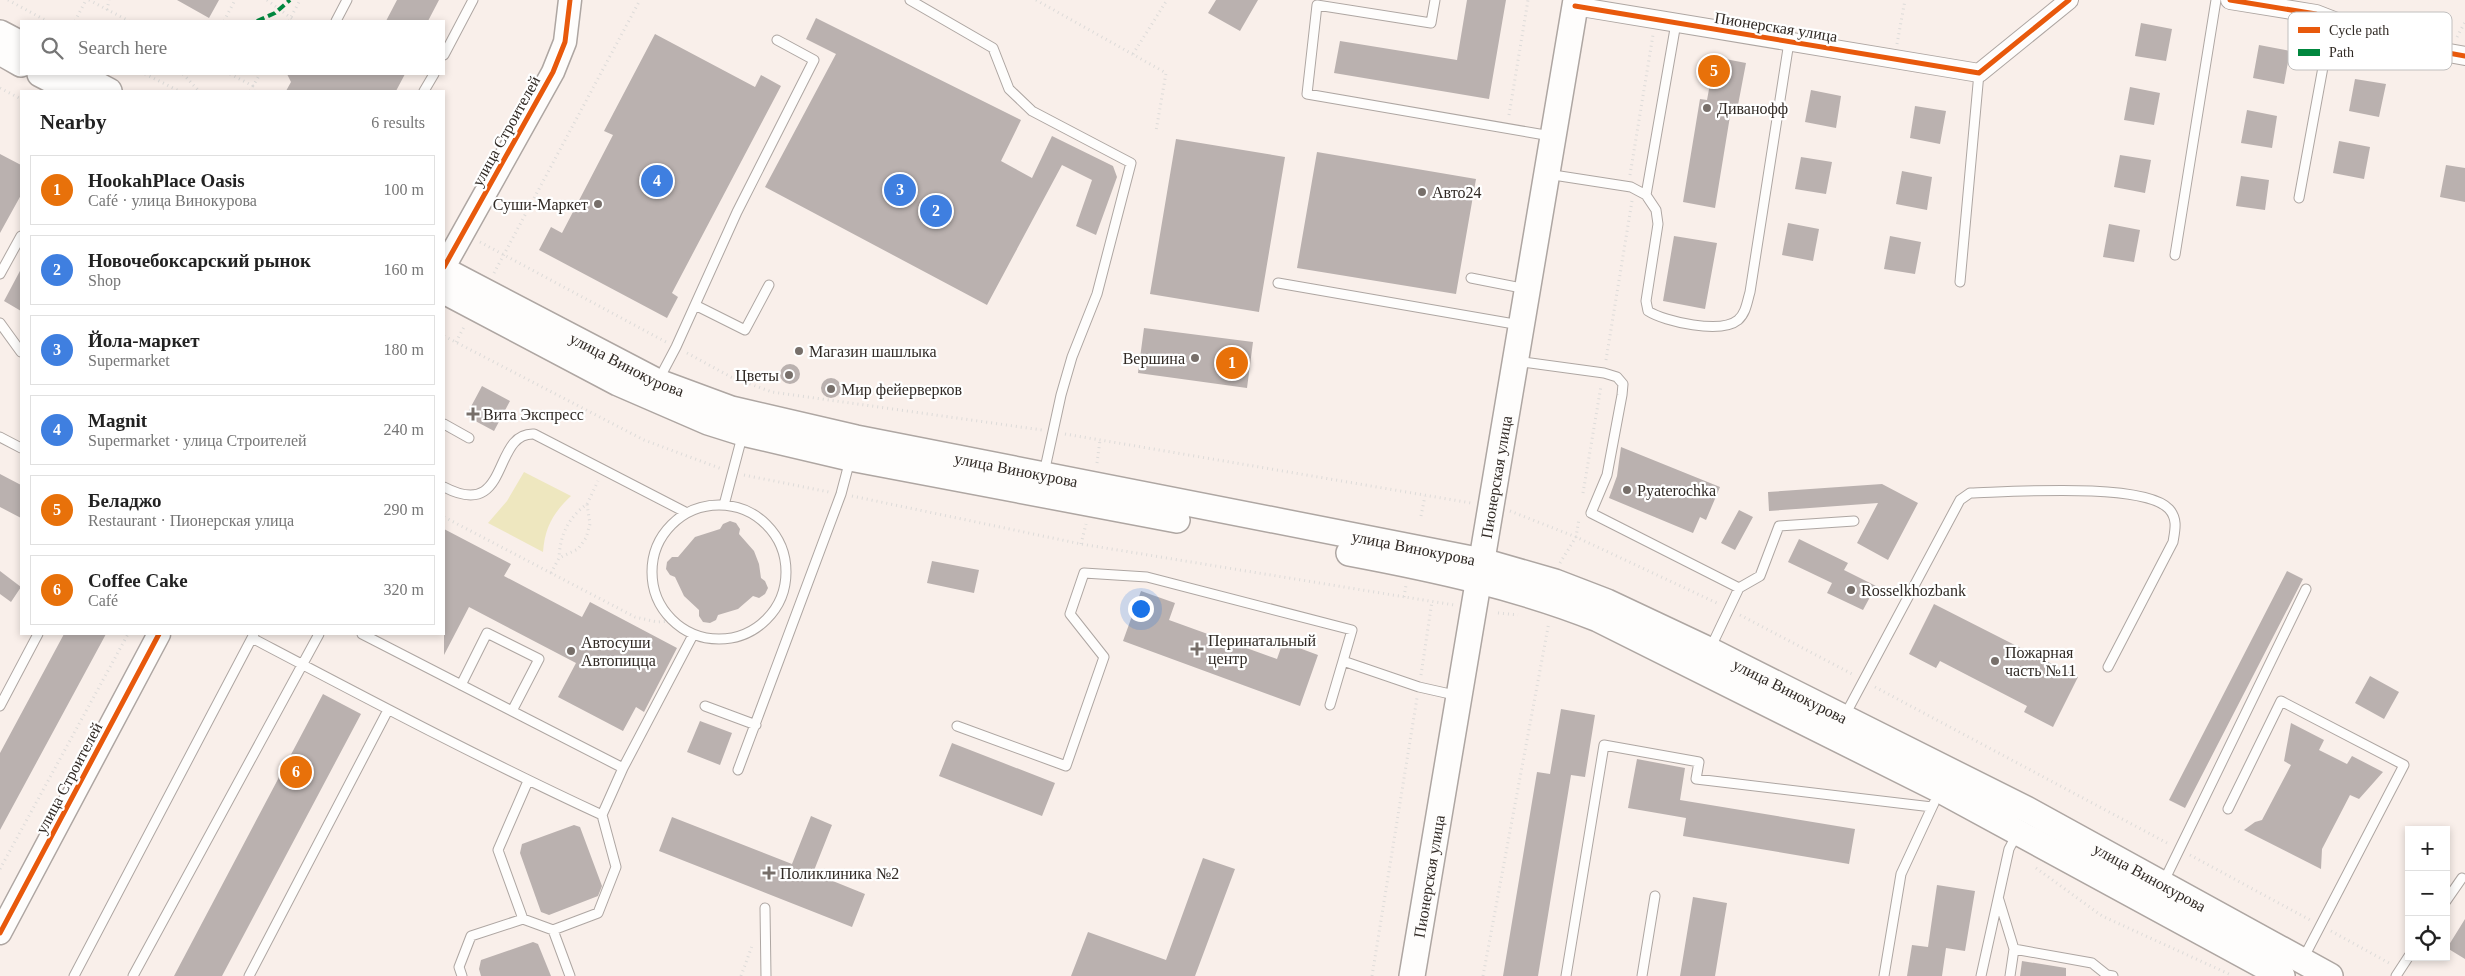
<!DOCTYPE html>
<html lang="en">
<head>
<meta charset="utf-8">
<style>
  :root { --surface:#fff; --page:#f6f6f6; --text:#222; --muted:#767676; --line:#e0e0e0; --accent:#776f6a }
  body { margin:0; font-family:"Times New Roman",serif; background:var(--page); color:var(--text) }
  .controls { position:absolute; right:15px; bottom:15px; display:grid; overflow:hidden; border-radius:0px; box-shadow:0 2px 8px #0003 }
  .controls button { width:45px; height:45px; display:grid; place-items:center; padding:0; border:0; border-bottom:1px solid var(--line); background:var(--surface); color:var(--text); font:25px sans-serif }
  .you { position:absolute; left:1140px; top:608px; width:18px; height:18px; margin:-12px; border:4px solid #fff; border-radius:50%; background:#1a73e8; box-shadow:0 0 0 8px #1a73e833 }
  .badge { display:grid; place-items:center; width:32px; height:32px; border-radius:50%; background:var(--accent); color:#fff; font-size:16px; font-weight:700 }
  .pin { position:absolute; translate:-50% -50%; border:2px solid #fff; box-shadow:0 1px 5px #0006 }
  .list { margin:0; padding:0; list-style:none }
  h2 { display:flex; justify-content:space-between; align-items:center; height:65px; margin:0; padding:0 20px; font-size:21px }
  h2 small { font-size:16px; font-weight:400; color:var(--muted) }
  .list li { display:grid; grid-template-columns:32px 1fr auto; gap:15px; align-items:center; box-sizing:border-box; height:70px; margin:0 10px 10px; padding:0 10px; border:1px solid var(--line); border-radius:0px }
  .list b { display:block; font-size:19px; white-space:nowrap }
  .list p { margin:0; font-size:16px; white-space:nowrap; color:var(--muted) }
  .list em { font-size:16px; font-style:normal; color:var(--muted) }
  .icon { flex:none; width:28px; height:28px; fill:none; stroke:currentColor; stroke-width:2; stroke-linecap:round; stroke-linejoin:round }
  .map { position:relative; flex:none; width:2465px; height:976px; overflow:hidden }
  .search { position:absolute; background:var(--surface); box-shadow:0 2px 8px #0003; left:20px; top:20px; width:425px; height:55px; display:flex; align-items:center; gap:12px; box-sizing:border-box; padding:0 18px; border-radius:0px; color:var(--muted); font-size:19px }
  .panel { position:absolute; background:var(--surface); box-shadow:0 2px 8px #0003; left:20px; top:90px; width:425px; height:545px; border-radius:0px }
  .map>svg:first-child { display:block }
  .green { fill:#eee7bf }
  .building { fill:#bab1af }
  .lines { fill:none; stroke-linecap:round; stroke-linejoin:round }
  .service-casing { stroke:#aea6a2; stroke-width:11 }
  .minor-casing { stroke:#aea6a2; stroke-width:20 }
  .tertiary-casing { stroke:#aea6a2; stroke-width:25 }
  .secondary-casing { stroke:#aea6a2; stroke-width:28 }
  .path { stroke:#dddbd9; stroke-width:3; stroke-dasharray:1 4; stroke-linecap:butt }
  .service { stroke:#fefdfc; stroke-width:9 }
  .minor { stroke:#fefdfc; stroke-width:18 }
  .tertiary { stroke:#fefdfc; stroke-width:22 }
  .secondary { stroke:#fefdfc; stroke-width:25 }
  .quiet { stroke:#00873e; stroke-width:4; stroke-dasharray:8 4; stroke-linecap:butt }
  .cycleway-casing { stroke:#fff; stroke-width:8 }
  .cycleway { stroke:#e8590c; stroke-width:5 }
  .poi-dot { fill:#776f6a; stroke:#fff; stroke-width:2 }
  .labels { text-anchor:middle; dominant-baseline:central; stroke-width:4.5; stroke-linejoin:round; paint-order:stroke }
  .street-label { font-size:16px; fill:#312a25; stroke:#fff }
  .poi-label { font-size:16px; fill:#312a25; stroke:#fff; text-anchor:start }
  .key { fill:#fff; stroke:#c1bfbe; stroke-width:1 }
  .key-label { font-size:14px; fill:#312a25 }
</style>
</head>
<body>
<div class="map">
<svg width="2465" height="976" viewBox="0 0 2465 976">
  <rect width="100%" height="100%" fill="#f9efea"/>
  <path class="green" d="M 524,472 L 571,496 C 553,513 545,527 543,552 L 488,523 L 507,501 Z"/>
  <path class="building" d="M 177,0 L 219,0 L 209,18 Z
    M 397,0 L 439,0 L 428,21 L 386,21 Z
    M 1216,0 L 1258,0 L 1240,31 L 1208,13 Z
    M 1467,0 L 1506,0 L 1489,99 L 1334,73 L 1340,41 L 1457,60 Z
    M 816,18 L 1021,120 L 1001,161 L 1032,178 L 1052,136 L 1113,166 L 1117,177 L 1096,235 L 1076,226 L 1092,180 L 1062,165 L 987,305 L 765,187 L 836,54 L 806,39 Z
    M 2141,23 L 2172,29 L 2166,61 L 2135,56 Z
    M 655,34 L 755,87 L 761,75 L 781,86 L 672,293 L 678,297 L 667,318 L 539,250 L 551,227 L 562,233 L 613,135 L 604,131 Z
    M 2259,45 L 2290,51 L 2284,84 L 2253,78 Z
    M 1715,57 L 1746,63 L 1738,105 L 1732,104 L 1715,208 L 1683,202 L 1700,99 L 1707,100 Z
    M 287,74 L 405,74 L 396,91 L 286,91 L 291,82 Z
    M 2355,79 L 2386,84 L 2379,117 L 2349,111 Z
    M 2130,87 L 2160,93 L 2154,125 L 2124,120 Z
    M 1811,90 L 1841,96 L 1836,128 L 1805,122 Z
    M 1915,106 L 1946,111 L 1940,144 L 1910,138 Z
    M 2247,110 L 2277,116 L 2272,148 L 2241,143 Z
    M 1176,139 L 1285,157 L 1259,312 L 1150,294 Z
    M 2339,141 L 2370,147 L 2364,179 L 2333,173 Z
    M 1317,152 L 1476,179 L 1456,294 L 1297,268 Z
    M 0,154 L 21,165 L 21,195 L 0,233 Z
    M 2120,155 L 2151,160 L 2145,193 L 2114,187 Z
    M 1801,157 L 1832,162 L 1826,194 L 1795,189 Z
    M 2446,165 L 2465,168 L 2465,202 L 2440,197 Z
    M 1902,171 L 1932,177 L 1927,210 L 1896,204 Z
    M 2241,176 L 2269,180 L 2265,210 L 2236,206 Z
    M 1788,223 L 1819,229 L 1813,261 L 1782,255 Z
    M 2109,224 L 2140,230 L 2134,262 L 2103,257 Z
    M 1674,236 L 1717,243 L 1705,309 L 1663,301 Z
    M 1890,236 L 1921,242 L 1915,274 L 1884,269 Z
    M 21,269 L 21,311 L 4,301 Z
    M 1144,328 L 1253,342 L 1247,388 L 1138,373 Z
    M780 374a10 10 0 1 1 20 0a10 10 0 1 1-20 0Z
    M821 388a10 10 0 1 1 20 0a10 10 0 1 1-20 0Z
    M 482,386 L 510,401 L 494,431 L 466,416 Z
    M 1621,447 L 1720,487 L 1706,520 L 1700,517 L 1693,533 L 1609,498 L 1617,476 Z
    M 0,474 L 21,485 L 21,518 L 0,507 Z
    M 1882,484 L 1918,503 L 1888,560 L 1857,543 L 1878,503 L 1769,511 L 1768,492 Z
    M 1739,510 L 1753,517 L 1735,550 L 1721,543 Z
    M 730,521 L 736,523 L 740,529 L 739,534 L 754,551 L 759,564 L 761,578 L 765,581 L 768,588 L 765,594 L 759,598 L 753,596 L 738,609 L 718,615 L 716,620 L 710,623 L 703,622 L 699,616 L 699,610 L 684,596 L 675,577 L 670,575 L 666,569 L 667,562 L 672,557 L 678,557 L 695,537 L 720,529 L 723,524 Z
    M 444,529 L 511,564 L 504,576 L 582,617 L 590,602 L 677,648 L 644,712 L 636,707 L 623,731 L 558,697 L 576,663 L 469,607 L 444,655 Z
    M 1799,539 L 1848,563 L 1844,570 L 1876,586 L 1863,610 L 1827,593 L 1832,583 L 1788,562 Z
    M 932,561 L 979,570 L 974,593 L 927,583 Z
    M 0,571 L 21,587 L 11,602 L 0,594 Z
    M 2287,571 L 2303,579 L 2185,808 L 2169,800 Z
    M 1141,591 L 1175,603 L 1169,620 L 1277,659 L 1283,642 L 1318,655 L 1300,706 L 1123,641 Z
    M 1934,604 L 2078,677 L 2053,727 L 2024,712 L 2027,706 L 1940,661 L 1936,668 L 1909,654 Z
    M 64,634 L 106,634 L 0,830 L 0,753 Z
    M 2370,676 L 2399,692 L 2384,719 L 2355,703 Z
    M 323,694 L 361,714 L 222,976 L 174,976 Z
    M 1561,709 L 1595,715 L 1585,777 L 1571,775 L 1538,976 L 1503,976 L 1537,772 L 1550,774 Z
    M 700,721 L 732,733 L 720,765 L 687,752 Z
    M 2291,723 L 2324,740 L 2319,750 L 2347,764 L 2352,756 L 2383,772 L 2359,799 L 2350,795 L 2322,849 L 2321,869 L 2244,830 L 2255,822 L 2262,820 L 2291,765 L 2284,761 Z
    M 952,743 L 1055,783 L 1042,816 L 939,776 Z
    M 1637,759 L 1685,768 L 1680,800 L 1855,829 L 1849,864 L 1683,836 L 1686,818 L 1628,808 Z
    M 811,816 L 832,825 L 813,873 L 865,894 L 852,927 L 659,851 L 672,817 L 792,864 Z
    M 574,825 L 580,827 L 602,886 L 598,896 L 549,915 L 541,912 L 520,853 L 522,844 Z
    M 1203,858 L 1235,869 L 1195,976 L 1071,976 L 1088,932 L 1166,960 Z
    M 1937,885 L 1975,891 L 1965,951 L 1946,948 L 1942,976 L 1907,976 L 1912,945 L 1928,947 Z
    M 1693,897 L 1727,903 L 1715,976 L 1680,976 Z
    M 2465,919 L 2465,959 L 2447,948 Z
    M 533,942 L 538,944 L 551,976 L 481,976 L 479,969 L 481,960 Z
    M 2022,961 L 2066,968 L 2066,976 L 2020,976 Z"/>
  <g class="lines">
    <g class="service-casing">
      <path id="service" d="M 910,0 L 993,48 L 1009,89 L 1032,111 L 1131,163 L 1097,294 L 1072,357 L 1061,395 L 1044,473
        M 1435,0 L 1431,23 L 1317,5 L 1307,94 L 1551,136
        M 336,21 L 347,0
        M 444,55 L 473,0
        M 424,91 L 434,74
        M 1547,174 L 1631,187 L 1646,195 L 1656,210 L 1658,224 L 1646,301 L 1648,311 C 1665,322 1721,334 1738,320 C 1746,313 1747,302 1750,292 L 1789,42
        M 1646,195 L 1676,23
        M 2299,198 L 2332,18
        M 2175,255 L 2216,0
        M 0,274 L 21,236
        M 1471,278 L 1527,289
        M 1960,282 L 1979,73
        M 1278,283 L 1520,325
        M 695,305 L 745,330 L 769,285
        M 0,323 L 21,352
        M 1516,361 L 1604,373 L 1617,377 L 1623,384 L 1622,395 L 1607,475 L 1591,513 L 1739,588
        M 658,381 L 676,347 L 737,212 L 814,60 L 777,40
        M 444,424 L 469,438
        M 0,437 L 21,448
        M 444,487 C 511,522 491,432 534,434 L 687,513
        M652 572a67 67 0 1 1 134 0a67 67 0 1 1-134 0Z
        M 724,505 L 743,433
        M 362,634 L 623,768
        M 252,638 C 368,699 483,760 602,815
        M 1710,649 L 1739,588 L 1760,576 L 1779,526 L 1854,521
        M 461,685 L 487,633 L 539,659 L 512,711
        M 1330,705 L 1343,661
        M 0,706 L 38,634
        M 705,706 L 756,725
        M 1844,717 L 1960,500 L 1970,493 C 2010,492 2144,482 2169,509 C 2178,519 2175,530 2173,542 L 2108,667
        M 957,726 L 1066,766 L 1104,657 L 1070,614 L 1084,573 L 1147,577 L 1352,630 L 1343,661 L 1419,687 L 1459,696
        M 738,770 L 841,494 L 850,460
        M 2228,809 L 2281,701 L 2404,765 L 2303,959
        M 2163,883 L 2306,589
        M 1999,900 L 2014,949 L 2010,976
        M 2446,901 L 2462,878
        M 765,908 L 766,976
        M 523,919 L 498,850 L 528,781
        M 553,930 L 570,976
        M 2014,949 L 2092,963 L 2107,975 L 2113,976
        M 74,976 L 254,634
        M 133,976 L 319,634
        M 249,976 L 388,710
        M 462,976 L 459,967 L 471,936 L 523,919 L 553,930 L 598,913 L 616,867 L 602,815 L 623,768 L 693,635
        M 1566,976 L 1604,745 L 1699,762 L 1696,779 L 1932,807
        M 1642,976 L 1655,896
        M 1884,976 L 1901,874 L 1934,803
        M 1981,976 L 2009,849 L 2017,834
        M 2396,976 L 2409,956"/>
    </g>
    <g class="minor-casing">
      <path id="minor" d="M 2230,0 L 2316,14 L 2388,42 L 2465,56
        M 1575,6 L 1979,73 L 2069,0"/>
    </g>
    <g class="tertiary-casing">
      <path id="tertiary" d="M 444,267 L 553,72 L 565,42 L 570,0
        M 0,933 L 159,634"/>
    </g>
    <g class="secondary-casing">
      <g id="secondary">
        <path d="M 0,33 L 21,44"/>
        <path d="M 0,52 L 21,64"/>
        <path d="M 40,74 L 73,91"/>
        <path d="M 77,74 L 109,91"/>
        <path id="s1" d="M 444,270 L 658,382 L 731,409 L 856,438 L 1482,561 L 1555,582 L 1607,602 L 1709,650 L 2028,810 L 2330,976"/>
        <path d="M 444,291 L 618,383 L 708,422 L 743,433 L 850,458 L 1177,520"/>
        <path d="M 1349,553 C 1434,569 1518,587 1598,619 L 1940,790 L 2282,976"/>
        <path id="s2" d="M 1412,976 L 1576,0"/>
      </g>
    </g>
    <path class="path" d="M 8,0 L 47,21
      M 89,0 L 129,21
      M 267,0 L 295,21
      M 1036,0 L 1166,73 L 1156,131
      M 107,10 L 109,0
      M 75,21 L 86,0
      M 224,21 L 235,0
      M 289,21 L 300,0
      M 2457,37 L 2465,22
      M 1897,44 L 1905,0
      M 1133,54 L 1167,0
      M 145,74 L 179,91
      M 183,74 L 199,91
      M 230,74 L 253,86 L 254,91
      M 0,88 L 21,99
      M 250,91 L 260,74
      M 1509,115 L 1528,0
      M 1630,175 L 1653,35
      M 480,242 L 666,342
      M 494,273 L 640,0
      M 444,336 L 644,440 L 722,469
      M 456,342 L 465,325
      M 687,353 L 731,377 L 772,392 L 1042,430
      M 1606,360 L 1632,201
      M 1065,434 L 1471,503
      M 1097,463 L 1100,440
      M 744,475 L 829,492
      M 1583,493 L 1601,386
      M 852,496 L 1081,544 L 1454,605
      M 587,504 L 598,481
      M 1510,511 L 1576,537 L 1719,604
      M 1421,516 L 1425,496
      M 444,517 L 635,617 L 657,622 L 672,621
      M 1081,544 L 1086,524
      M 1560,563 L 1576,537 L 1579,519
      M 551,573 L 559,558 L 578,549 L 586,538 L 590,524 L 587,504 C 568,518 560,535 559,558
      M 1404,597 L 1406,585
      M 1498,613 L 1518,615
      M 1740,615 L 1854,675
      M 1421,675 L 1432,601
      M 1875,687 L 2169,844
      M 2190,855 L 2310,920
      M 2036,868 L 2102,916 L 2229,974
      M 0,869 L 128,634
      M 2331,931 L 2389,963
      M 741,976 L 752,946
      M 1372,976 L 1417,698
      M 1483,976 L 1549,622"/>
    <use href="#service" class="service"/>
    <use href="#minor" class="minor"/>
    <use href="#tertiary" class="tertiary"/>
    <use href="#secondary" class="secondary"/>
    <path class="quiet" d="M 257,21 L 275,13 L 290,0"/>
    <g class="cycleway-casing">
      <path id="cycleway" d="M 2230,0 L 2316,14 L 2388,42 L 2465,56
        M 1575,6 L 1979,73 L 2069,0
        M 444,267 L 553,72 L 565,42 L 570,0
        M 0,933 L 159,634"/>
    </g>
    <use href="#cycleway" class="cycleway"/>
  </g>
  <g class="poi-dot">
    <circle cx="1707" cy="108" r="5"/>
    <circle cx="1422" cy="192" r="5"/>
    <circle cx="598" cy="204" r="5"/>
    <circle cx="799" cy="351" r="5"/>
    <circle cx="1195" cy="358" r="5"/>
    <circle cx="789" cy="375" r="5"/>
    <circle cx="831" cy="389" r="5"/>
    <path d="M470.5 406.5h5v5h5v5h-5v5h-5v-5h-5v-5h5z"/>
    <circle cx="1627" cy="490" r="5"/>
    <circle cx="1851" cy="590" r="5"/>
    <path d="M1194.5 641.5h5v5h5v5h-5v5h-5v-5h-5v-5h5z"/>
    <circle cx="571" cy="651" r="5"/>
    <circle cx="1995" cy="661" r="5"/>
    <path d="M766.5 865.5h5v5h5v5h-5v5h-5v-5h-5v-5h5z"/>
  </g>
  <g class="labels">
    <g class="street-label">
      <text transform="translate(1776 27) rotate(9)">Пионерская улица</text>
      <text transform="translate(506 131) rotate(-61)">улица Строителей</text>
      <text stroke="none"><textPath href="#s1" startOffset="206">улица Винокурова</textPath></text>
      <text stroke="none"><textPath href="#s1" startOffset="611">улица Винокурова</textPath></text>
      <text stroke="none"><textPath href="#s2" startOffset="506">Пионерская улица</textPath></text>
      <text stroke="none"><textPath href="#s1" startOffset="1016">улица Винокурова</textPath></text>
      <text stroke="none"><textPath href="#s1" startOffset="1421">улица Винокурова</textPath></text>
      <text transform="translate(69 778) rotate(-62)">улица Строителей</text>
      <text stroke="none"><textPath href="#s2" startOffset="101">Пионерская улица</textPath></text>
      <text stroke="none"><textPath href="#s1" startOffset="1826">улица Винокурова</textPath></text>
    </g>
    <g class="poi-label">
      <text x="1717" y="108">Диванофф</text>
      <text x="1432" y="192">Авто24</text>
      <text x="588" y="204" text-anchor="end">Суши-Маркет</text>
      <text x="809" y="351">Магазин шашлыка</text>
      <text x="1185" y="358" text-anchor="end">Вершина</text>
      <text x="779" y="375" text-anchor="end">Цветы</text>
      <text x="841" y="389">Мир фейерверков</text>
      <text x="483" y="414">Вита Экспресс</text>
      <text x="1637" y="490">Pyaterochka</text>
      <text x="1861" y="590">Rosselkhozbank</text>
      <text x="1208" y="640">Перинатальный<tspan x="1208" dy="18">центр</tspan></text>
      <text x="581" y="642">Автосуши<tspan x="581" dy="18">Автопицца</tspan></text>
      <text x="2005" y="652">Пожарная<tspan x="2005" dy="18">часть №11</tspan></text>
      <text x="780" y="873">Поликлиника №2</text>
    </g>
  </g>
  <rect x="2288" y="12" width="164" height="58" rx="8" class="key"/>
  <rect x="2298" y="27" width="22" height="6" fill="#e8590c"/>
  <rect x="2298" y="49" width="22" height="7" fill="#00873e"/>
  <g class="key-label">
    <text x="2329" y="35">Cycle path</text>
    <text x="2329" y="57">Path</text>
  </g>
</svg>
<div class="controls">
<button>+</button>
<button>−</button>
<button><svg class="icon" aria-label="locate" viewBox="0 0 24 24"><circle cx="12" cy="12" r="6"/><path d="M12 2v4M12 18v4M2 12h4M18 12h4"/></svg></button>
</div>
<div class="you"></div>
<div class="pin badge" style="left:1232px;top:363px;background:#e8710a">1</div>
<div class="pin badge" style="left:936px;top:211px;background:#3f7fe0">2</div>
<div class="pin badge" style="left:900px;top:190px;background:#3f7fe0">3</div>
<div class="pin badge" style="left:657px;top:181px;background:#3f7fe0">4</div>
<div class="pin badge" style="left:1714px;top:71px;background:#e8710a">5</div>
<div class="pin badge" style="left:296px;top:772px;background:#e8710a">6</div>
<div class="search"><svg class="icon" aria-label="search" viewBox="0 0 24 24"><circle cx="10" cy="10" r="6"/><path d="M15 15l6 6"/></svg>Search here</div>
<section class="panel">
<h2>Nearby<small>6 results</small></h2>
<ul class="list">
<li><span class="badge" style="background:#e8710a">1</span><div><b>HookahPlace Oasis</b><p>Café · улица Винокурова</p></div><em>100 m</em></li>
<li><span class="badge" style="background:#3f7fe0">2</span><div><b>Новочебоксарский рынок</b><p>Shop</p></div><em>160 m</em></li>
<li><span class="badge" style="background:#3f7fe0">3</span><div><b>Йола-маркет</b><p>Supermarket</p></div><em>180 m</em></li>
<li><span class="badge" style="background:#3f7fe0">4</span><div><b>Magnit</b><p>Supermarket · улица Строителей</p></div><em>240 m</em></li>
<li><span class="badge" style="background:#e8710a">5</span><div><b>Беладжо</b><p>Restaurant · Пионерская улица</p></div><em>290 m</em></li>
<li><span class="badge" style="background:#e8710a">6</span><div><b>Coffee Cake</b><p>Café</p></div><em>320 m</em></li>
</ul>
</section>
</div>
</body>
</html>
